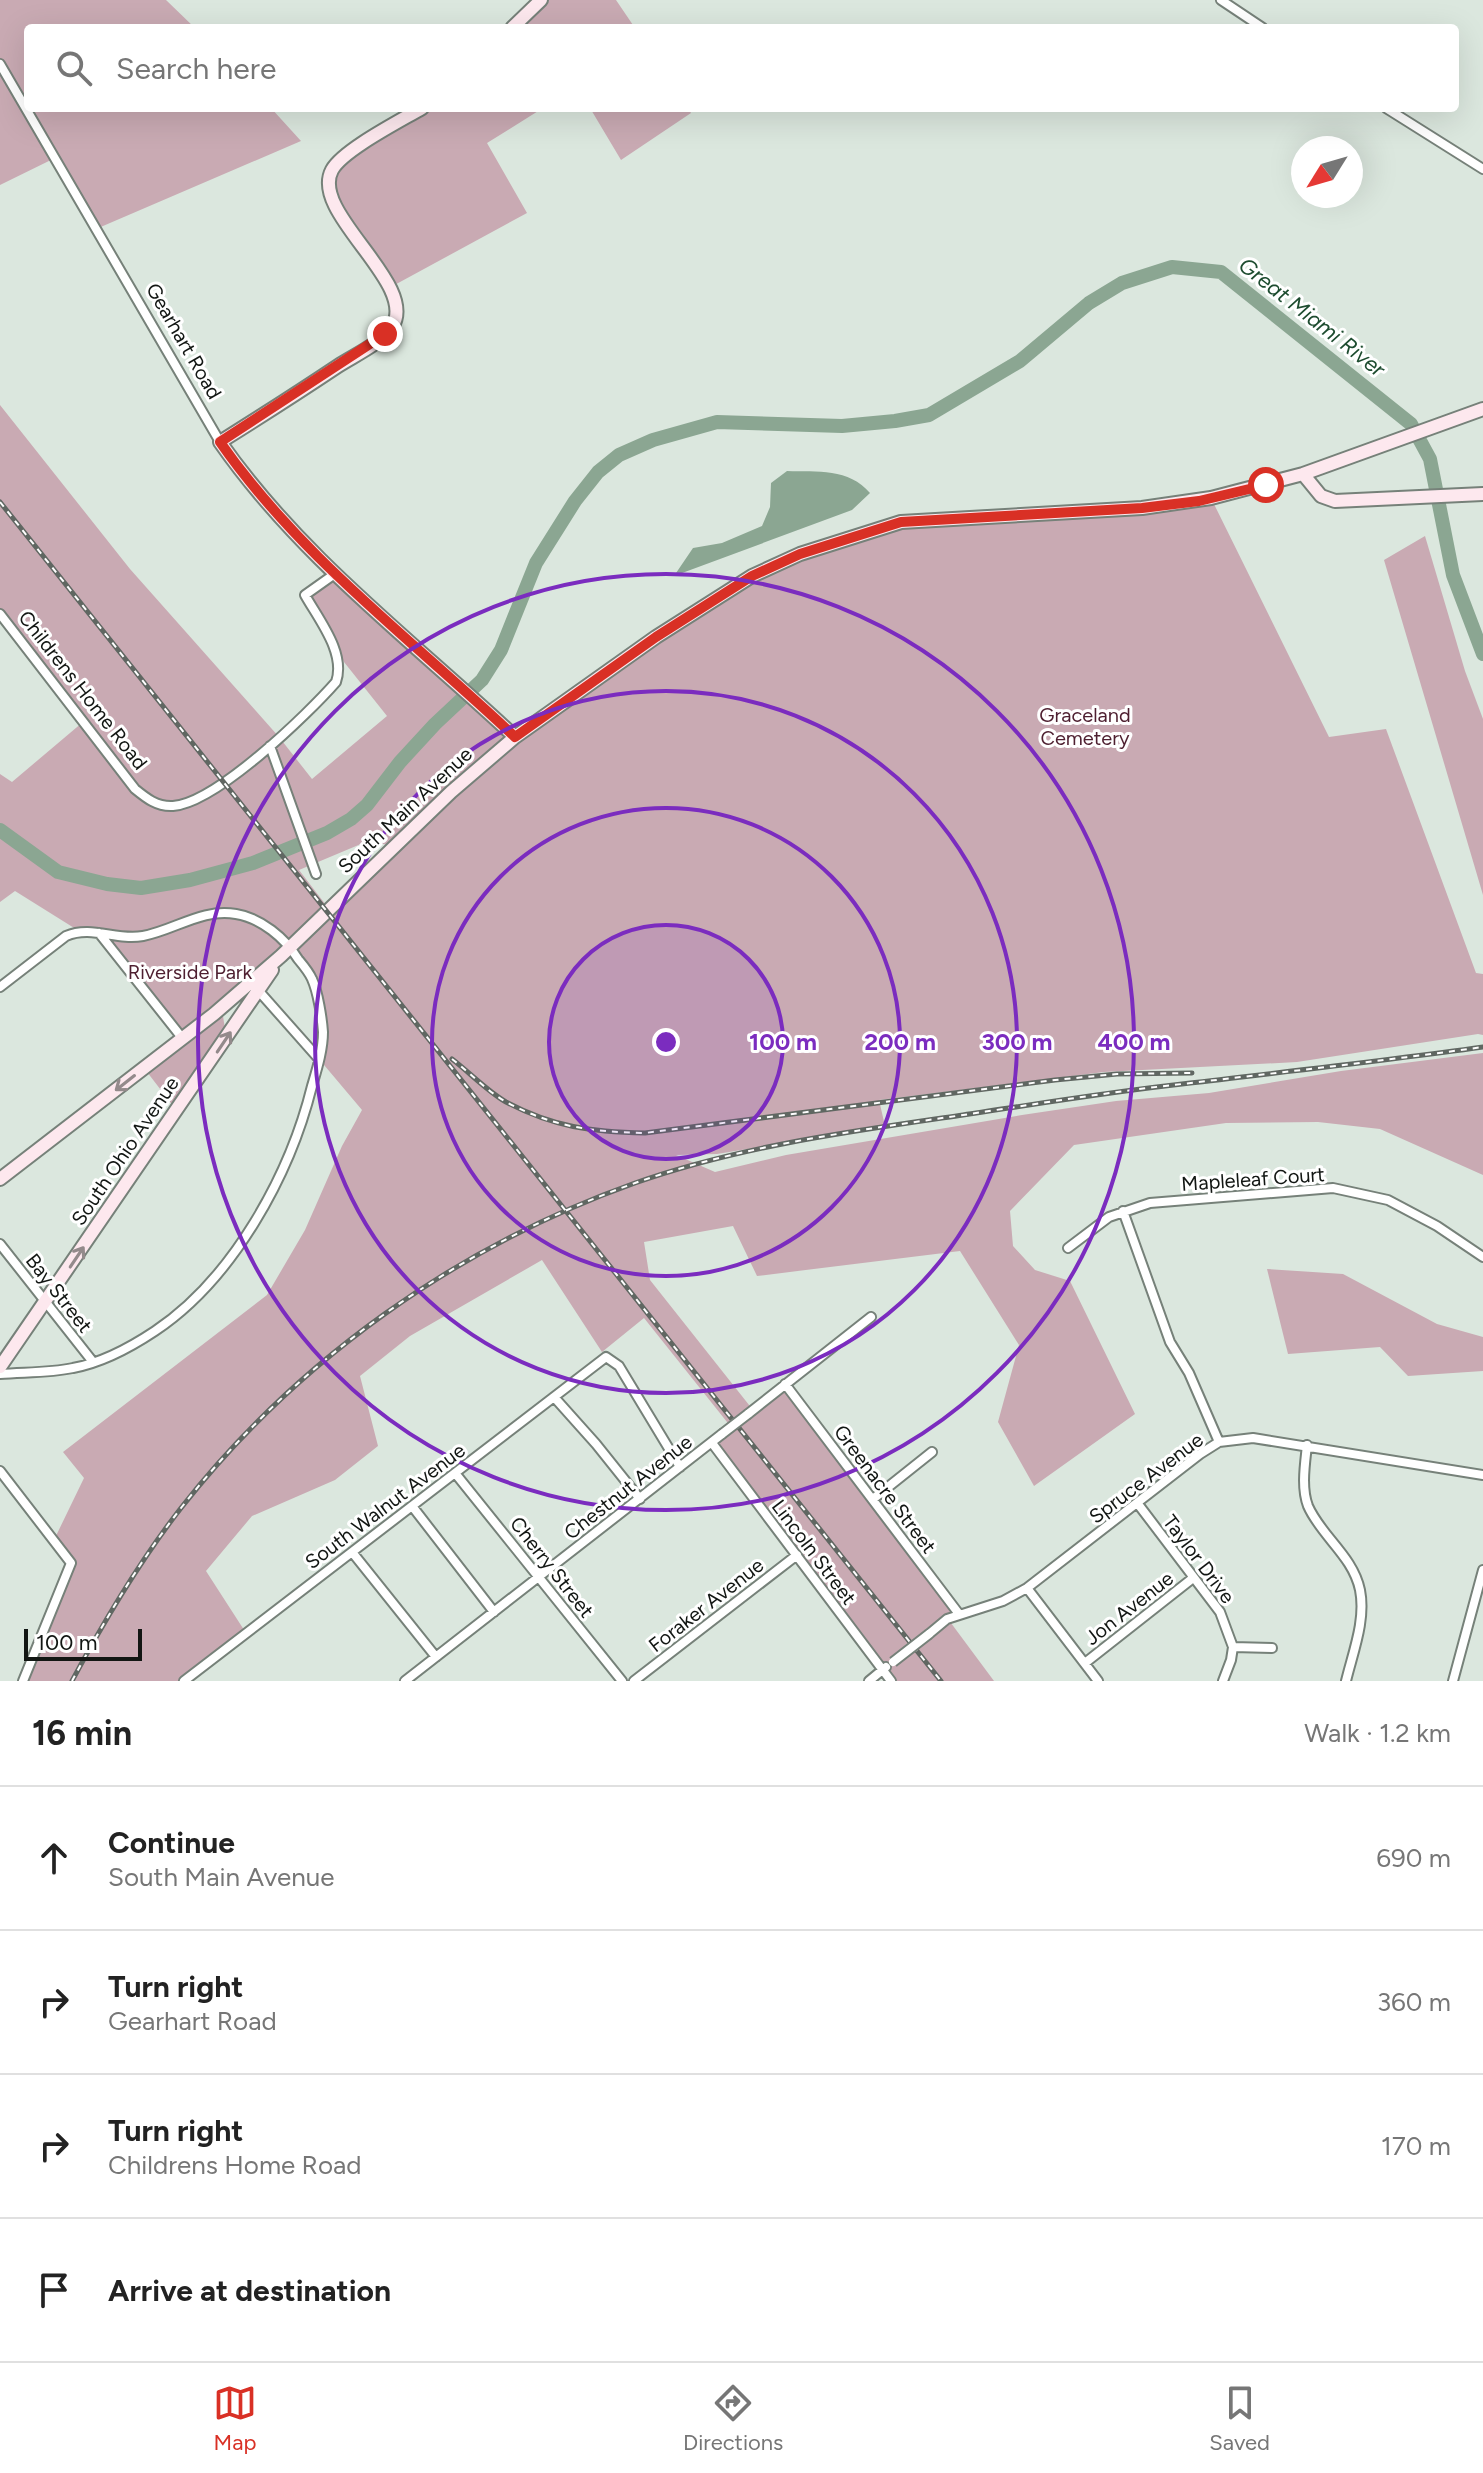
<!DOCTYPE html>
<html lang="en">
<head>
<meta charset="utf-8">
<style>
  :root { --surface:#fff; --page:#f6f6f6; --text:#222; --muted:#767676; --line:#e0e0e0; --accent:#d93025 }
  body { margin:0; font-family:Figtree,sans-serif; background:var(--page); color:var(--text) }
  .compass { position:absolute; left:1291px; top:136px; width:72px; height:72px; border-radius:50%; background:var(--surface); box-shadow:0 8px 32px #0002; rotate:233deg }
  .scale { position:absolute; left:24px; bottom:20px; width:118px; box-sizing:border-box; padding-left:8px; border:4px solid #121613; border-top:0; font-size:22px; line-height:28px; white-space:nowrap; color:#121613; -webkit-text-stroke:6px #fff; paint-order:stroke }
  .stop { position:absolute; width:24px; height:24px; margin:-18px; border:6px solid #d93025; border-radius:50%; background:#fff }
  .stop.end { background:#d93025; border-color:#fff; box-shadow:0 2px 8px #0008 }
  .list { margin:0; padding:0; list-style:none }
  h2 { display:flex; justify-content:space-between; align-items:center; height:104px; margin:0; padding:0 32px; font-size:34px }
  h2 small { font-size:26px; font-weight:400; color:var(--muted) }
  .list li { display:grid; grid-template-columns:52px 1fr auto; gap:24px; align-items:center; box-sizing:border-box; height:144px; padding:0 32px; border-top:2px solid var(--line) }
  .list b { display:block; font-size:30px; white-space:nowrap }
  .list p { margin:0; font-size:26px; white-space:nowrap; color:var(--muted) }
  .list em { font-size:26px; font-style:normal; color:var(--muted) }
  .icon { flex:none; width:44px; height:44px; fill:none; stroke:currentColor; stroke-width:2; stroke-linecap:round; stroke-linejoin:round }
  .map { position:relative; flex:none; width:1483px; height:1681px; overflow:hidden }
  .search { position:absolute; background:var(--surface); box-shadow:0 8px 32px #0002; left:24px; right:24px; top:24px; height:88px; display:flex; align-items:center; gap:20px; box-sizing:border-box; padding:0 28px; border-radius:8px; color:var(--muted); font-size:30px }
  .sheet { height:680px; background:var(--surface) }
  nav { display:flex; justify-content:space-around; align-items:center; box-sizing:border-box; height:112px; border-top:2px solid var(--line); background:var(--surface); font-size:22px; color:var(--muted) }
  nav a { display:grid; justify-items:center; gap:4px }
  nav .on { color:var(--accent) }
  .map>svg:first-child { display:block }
  .green { fill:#c9aab3; fill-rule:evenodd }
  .water { fill:#8ba692 }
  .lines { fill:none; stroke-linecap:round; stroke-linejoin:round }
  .river { stroke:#8ba692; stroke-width:14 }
  .street-casing { stroke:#768179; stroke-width:12 }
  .secondary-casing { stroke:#768179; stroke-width:16 }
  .street { stroke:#fff; stroke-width:8 }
  .secondary { stroke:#fde8ee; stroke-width:12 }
  .rail-casing { stroke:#606762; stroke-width:5 }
  .rail { stroke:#fff; stroke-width:2; stroke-dasharray:6; stroke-linecap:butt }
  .street-bridge-casing { stroke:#768179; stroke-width:12; stroke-linecap:butt }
  .street-bridge { stroke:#fff; stroke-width:8 }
  .oneway { stroke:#938a8b }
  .route { stroke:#d93025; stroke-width:10 }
  .ring { fill:none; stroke:#7b2cbf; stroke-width:4 }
  .labels { text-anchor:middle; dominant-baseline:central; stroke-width:6; stroke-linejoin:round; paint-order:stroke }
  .street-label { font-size:20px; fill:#121613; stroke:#fff }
  .park-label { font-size:20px; fill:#4e1f30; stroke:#fff }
  .water-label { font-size:22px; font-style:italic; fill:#1d4c2f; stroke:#fff }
  .centre { fill:#7b2cbf; stroke:#fff; stroke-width:4 }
  .ring-label { font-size:24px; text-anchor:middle; font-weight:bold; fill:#7b2cbf; stroke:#fff; stroke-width:6; stroke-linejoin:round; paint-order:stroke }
</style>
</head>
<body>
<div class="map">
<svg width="1483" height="1681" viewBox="0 0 1483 1681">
  <rect width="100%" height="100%" fill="#dbe7de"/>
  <path class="green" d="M 0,0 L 166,0 L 195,28 L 28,28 L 28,108 L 271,108 L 301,141 L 96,229 L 55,158 L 0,185 Z
    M 541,0 L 616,0 L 635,28 L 512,28 Z
    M 422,108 L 543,108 L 487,143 L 527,213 L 389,288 L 336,205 L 331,173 Z
    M 590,108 L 688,108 L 691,113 L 621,160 Z
    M 0,405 L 130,569 L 279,737 L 312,779 L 387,716 L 344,662 L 311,601 L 310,594 L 336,573 L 515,737 L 752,576 L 901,522 L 1211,498 L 1329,737 L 1386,729 L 1476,973 L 1483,974 L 1483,1035 L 1478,1034 L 1297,1062 L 1104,1072 L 879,1100 L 885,1126 L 717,1154 L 676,1155 L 715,1172 L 786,1155 L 1022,1115 L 1116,1101 L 1209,1093 L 1341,1071 L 1483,1053 L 1483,1175 L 1380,1129 L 1318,1122 L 1226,1123 L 1074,1145 L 1010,1211 L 1013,1246 L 1035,1270 L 1070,1281 L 1135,1414 L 1034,1486 L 998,1422 L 1019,1345 L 960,1251 L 757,1276 L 733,1226 L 644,1242 L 650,1280 L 753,1410 L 785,1384 L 959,1614 L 948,1619 L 994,1681 L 891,1681 L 712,1443 L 731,1427 L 644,1318 L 602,1352 L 542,1260 L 410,1336 L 360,1376 L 378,1446 L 335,1480 L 252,1516 L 206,1571 L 246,1633 L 184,1681 L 23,1681 L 71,1563 L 54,1540 L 84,1478 L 63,1452 L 267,1295 L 305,1230 L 342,1146 L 362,1110 L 319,1059 L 323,1033 L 313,980 L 291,947 L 216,1014 L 223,1016 L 225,1029 L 207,1054 L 203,1073 L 177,1111 L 144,1068 L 182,1039 L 98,932 L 79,931 L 15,891 L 0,902 L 0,774 L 12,782 L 83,722 L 0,614 ZM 368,841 L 393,846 L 329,909 L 299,870 Z
    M 1425,536 L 1465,671 L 1483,719 L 1483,895 L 1384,560 Z
    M 1267,1269 L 1343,1274 L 1437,1324 L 1483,1337 L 1483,1371 L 1408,1376 L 1380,1347 L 1288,1354 Z"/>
  <path class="water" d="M 787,471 C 817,472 849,468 870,493 L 852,510 L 674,576 L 693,548 L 722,543 L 762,526 L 770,507 L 771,483 Z"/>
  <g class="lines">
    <path class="river" d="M 0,830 L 58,872 L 107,884 L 141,888 L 190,880 L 253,863 L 327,833 L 351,819 L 367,805 L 400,762 L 435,724 L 482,680 L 501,650 L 536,563 L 575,501 L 598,472 L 619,455 L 653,440 L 717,422 L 842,426 L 895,421 L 929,415 L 1020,361 L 1089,303 L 1122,283 L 1172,267 L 1221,272 L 1411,424 L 1430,459 L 1453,575 L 1483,654"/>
    <g class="street-casing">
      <path id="street" d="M 1221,0 L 1263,28
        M 0,64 L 220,442
        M 1386,108 L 1483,169
        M 0,614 L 135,789 C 146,798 157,807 173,806 C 216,803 308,714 336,682 C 346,653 319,620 305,595 L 336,573
        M 270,746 L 316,874
        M 99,933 L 183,1039
        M 0,987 L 66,936 C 92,925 116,941 143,936 C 175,930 202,908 236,914 C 261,918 285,938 298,959 C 303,965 309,972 312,979 C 318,992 322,1018 323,1032 C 323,1050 317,1069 312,1086 C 290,1175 233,1279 155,1331 C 131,1347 101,1363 73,1368 C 49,1373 24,1372 0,1374
        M 257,989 L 319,1059
        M 1123,1211 L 1170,1342 L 1189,1373 L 1219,1442
        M 0,1244 L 93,1362
        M 1068,1248 L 1109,1217 L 1150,1203 L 1333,1188 L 1388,1200 L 1437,1226 L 1483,1257
        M 785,1384 L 959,1614
        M 554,1397 L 596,1444 L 640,1499
        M 748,1414 L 871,1317
        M 712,1443 L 891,1681
        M 1307,1445 C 1305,1464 1301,1488 1308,1506 C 1321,1536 1353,1556 1360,1590 C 1366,1620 1353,1652 1346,1681
        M 0,1471 L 71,1563 L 23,1681
        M 455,1473 L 622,1681
        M 873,1499 L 932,1452
        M 1138,1504 L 1220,1612 L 1233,1647 L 1231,1660 L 1223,1681
        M 412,1506 L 494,1612
        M 352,1552 L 436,1657
        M 1027,1588 L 1098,1681
        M 929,1634 L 947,1619 L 1003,1601 L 1027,1588 L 1200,1454 L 1219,1442 L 1253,1438 L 1483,1475
        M 1233,1647 L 1272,1648
        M 1085,1663 L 1193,1578
        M 184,1681 L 606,1357 L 619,1366 L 680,1467
        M 405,1681 L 722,1434
        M 634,1681 L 797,1555
        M 869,1681 L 886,1667
        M 1453,1681 L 1483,1570"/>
    </g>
    <g class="secondary-casing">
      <path id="secondary" d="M 512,28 L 541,0
        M 422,108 C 400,121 343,150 332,170 C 309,213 420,284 392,327 C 380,344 355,355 338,366 C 299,392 260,417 220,442 C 300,557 414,642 515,737
        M 1303,474 L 1321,496 L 1335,501 L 1483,494
        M 0,1179 L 214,1014 L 281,956 L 451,792 L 515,737 L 656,637 L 752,576 L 800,554 L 901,522 L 1142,508 L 1211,498 L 1303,474 L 1483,409
        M 0,1367 L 272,970"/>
    </g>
    <use href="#street" class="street"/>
    <use href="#secondary" class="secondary"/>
    <g class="rail-casing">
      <path id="rail" d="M 0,502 L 941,1681
        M 452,1059 C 469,1072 487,1091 506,1102 C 553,1127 592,1132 645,1133 L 1055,1080 L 1117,1074 L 1192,1073
        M 72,1681 C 104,1621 139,1562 181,1508 C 297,1360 458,1246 635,1183 C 740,1146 853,1131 963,1115 C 1036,1104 1109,1092 1182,1084 C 1283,1072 1383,1061 1483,1047"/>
    </g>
    <use href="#rail" class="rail"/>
    <g class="street-bridge-casing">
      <path id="street-bridge" d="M 722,1434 L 748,1414
        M 893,1662 L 929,1634"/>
    </g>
    <use href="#street-bridge" class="street-bridge"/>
  </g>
  <defs><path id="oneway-shaft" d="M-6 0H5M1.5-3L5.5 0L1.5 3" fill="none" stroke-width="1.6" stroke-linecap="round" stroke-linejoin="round" transform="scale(2)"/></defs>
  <g class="oneway">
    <use href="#oneway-shaft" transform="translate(224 1042) rotate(-56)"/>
    <use href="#oneway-shaft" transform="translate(125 1083) rotate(142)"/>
    <use href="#oneway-shaft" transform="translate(77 1257) rotate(-56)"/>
  </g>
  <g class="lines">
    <path class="route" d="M 385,334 L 220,442 C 300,557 415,642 515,737 L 656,637 L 752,576 L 800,554 L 901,522 L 1142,508 L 1199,501 L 1266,485"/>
  </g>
  <circle cx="666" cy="1042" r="117" fill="#7b2cbf" fill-opacity=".12"/>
  <g class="ring">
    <circle cx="666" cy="1042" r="117"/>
    <circle cx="666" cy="1042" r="234"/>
    <circle cx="666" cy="1042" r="351"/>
    <circle cx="666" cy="1042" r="468"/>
  </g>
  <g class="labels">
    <g class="street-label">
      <text transform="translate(184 341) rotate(60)">Gearhart Road</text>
      <text transform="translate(83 690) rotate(52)">Childrens Home Road</text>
      <text transform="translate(405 810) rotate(-43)">South Main Avenue</text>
      <text transform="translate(125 1151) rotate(-56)">South Ohio Avenue</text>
      <text transform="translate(1253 1179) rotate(-4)">Mapleleaf Court</text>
      <text transform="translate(59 1293) rotate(52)">Bay Street</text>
      <text transform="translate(1146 1478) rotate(-37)">Spruce Avenue</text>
      <text transform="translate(628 1487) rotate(-38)">Chestnut Avenue</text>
      <text transform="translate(885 1489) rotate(53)">Greenacre Street</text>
      <text transform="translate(385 1506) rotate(-37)">South Walnut Avenue</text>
      <text transform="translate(814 1552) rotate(53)">Lincoln Street</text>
      <text transform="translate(1199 1559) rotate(53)">Taylor Drive</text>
      <text transform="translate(552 1567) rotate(52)">Cherry Street</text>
      <text transform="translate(706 1605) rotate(-38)">Foraker Avenue</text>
      <text transform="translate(1129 1608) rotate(-38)">Jon Avenue</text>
    </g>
    <g class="park-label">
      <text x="1085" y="715">Graceland<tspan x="1085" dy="23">Cemetery</tspan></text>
      <text x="190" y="972">Riverside Park</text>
    </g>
    <g class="water-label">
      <text transform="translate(1312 317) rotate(38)">Great Miami River</text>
    </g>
  </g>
  <circle cx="666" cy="1042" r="12" class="centre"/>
  <g class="ring-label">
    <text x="783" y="1050">100 m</text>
    <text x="900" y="1050">200 m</text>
    <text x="1017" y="1050">300 m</text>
    <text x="1134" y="1050">400 m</text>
  </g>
</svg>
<svg class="compass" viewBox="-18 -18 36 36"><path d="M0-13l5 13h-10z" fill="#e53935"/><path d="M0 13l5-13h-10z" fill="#767676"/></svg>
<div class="scale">100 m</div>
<div class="stop" style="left:1266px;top:485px"></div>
<div class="stop end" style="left:385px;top:334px"></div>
<div class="search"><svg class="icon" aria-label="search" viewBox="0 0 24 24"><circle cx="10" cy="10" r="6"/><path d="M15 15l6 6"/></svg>Search here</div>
</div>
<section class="sheet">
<h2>16 min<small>Walk · 1.2 km</small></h2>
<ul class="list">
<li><svg class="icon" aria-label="ahead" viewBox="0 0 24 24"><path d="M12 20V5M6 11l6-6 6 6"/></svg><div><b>Continue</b><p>South Main Avenue</p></div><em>690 m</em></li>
<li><svg class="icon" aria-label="right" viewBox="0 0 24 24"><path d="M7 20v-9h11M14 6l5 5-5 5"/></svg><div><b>Turn right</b><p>Gearhart Road</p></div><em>360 m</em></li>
<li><svg class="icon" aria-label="right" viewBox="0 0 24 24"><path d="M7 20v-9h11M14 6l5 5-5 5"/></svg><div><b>Turn right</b><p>Childrens Home Road</p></div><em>170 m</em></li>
<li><svg class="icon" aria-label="arrive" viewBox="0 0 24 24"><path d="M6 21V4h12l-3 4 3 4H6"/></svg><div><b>Arrive at destination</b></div></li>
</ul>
</section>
<nav>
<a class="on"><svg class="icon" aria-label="map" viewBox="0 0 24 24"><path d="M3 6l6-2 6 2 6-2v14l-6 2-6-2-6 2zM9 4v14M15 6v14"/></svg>Map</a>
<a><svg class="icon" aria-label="directions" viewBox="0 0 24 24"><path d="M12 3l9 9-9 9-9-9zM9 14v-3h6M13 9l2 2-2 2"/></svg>Directions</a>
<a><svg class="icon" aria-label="saved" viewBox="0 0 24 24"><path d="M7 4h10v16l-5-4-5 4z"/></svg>Saved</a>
</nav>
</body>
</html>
